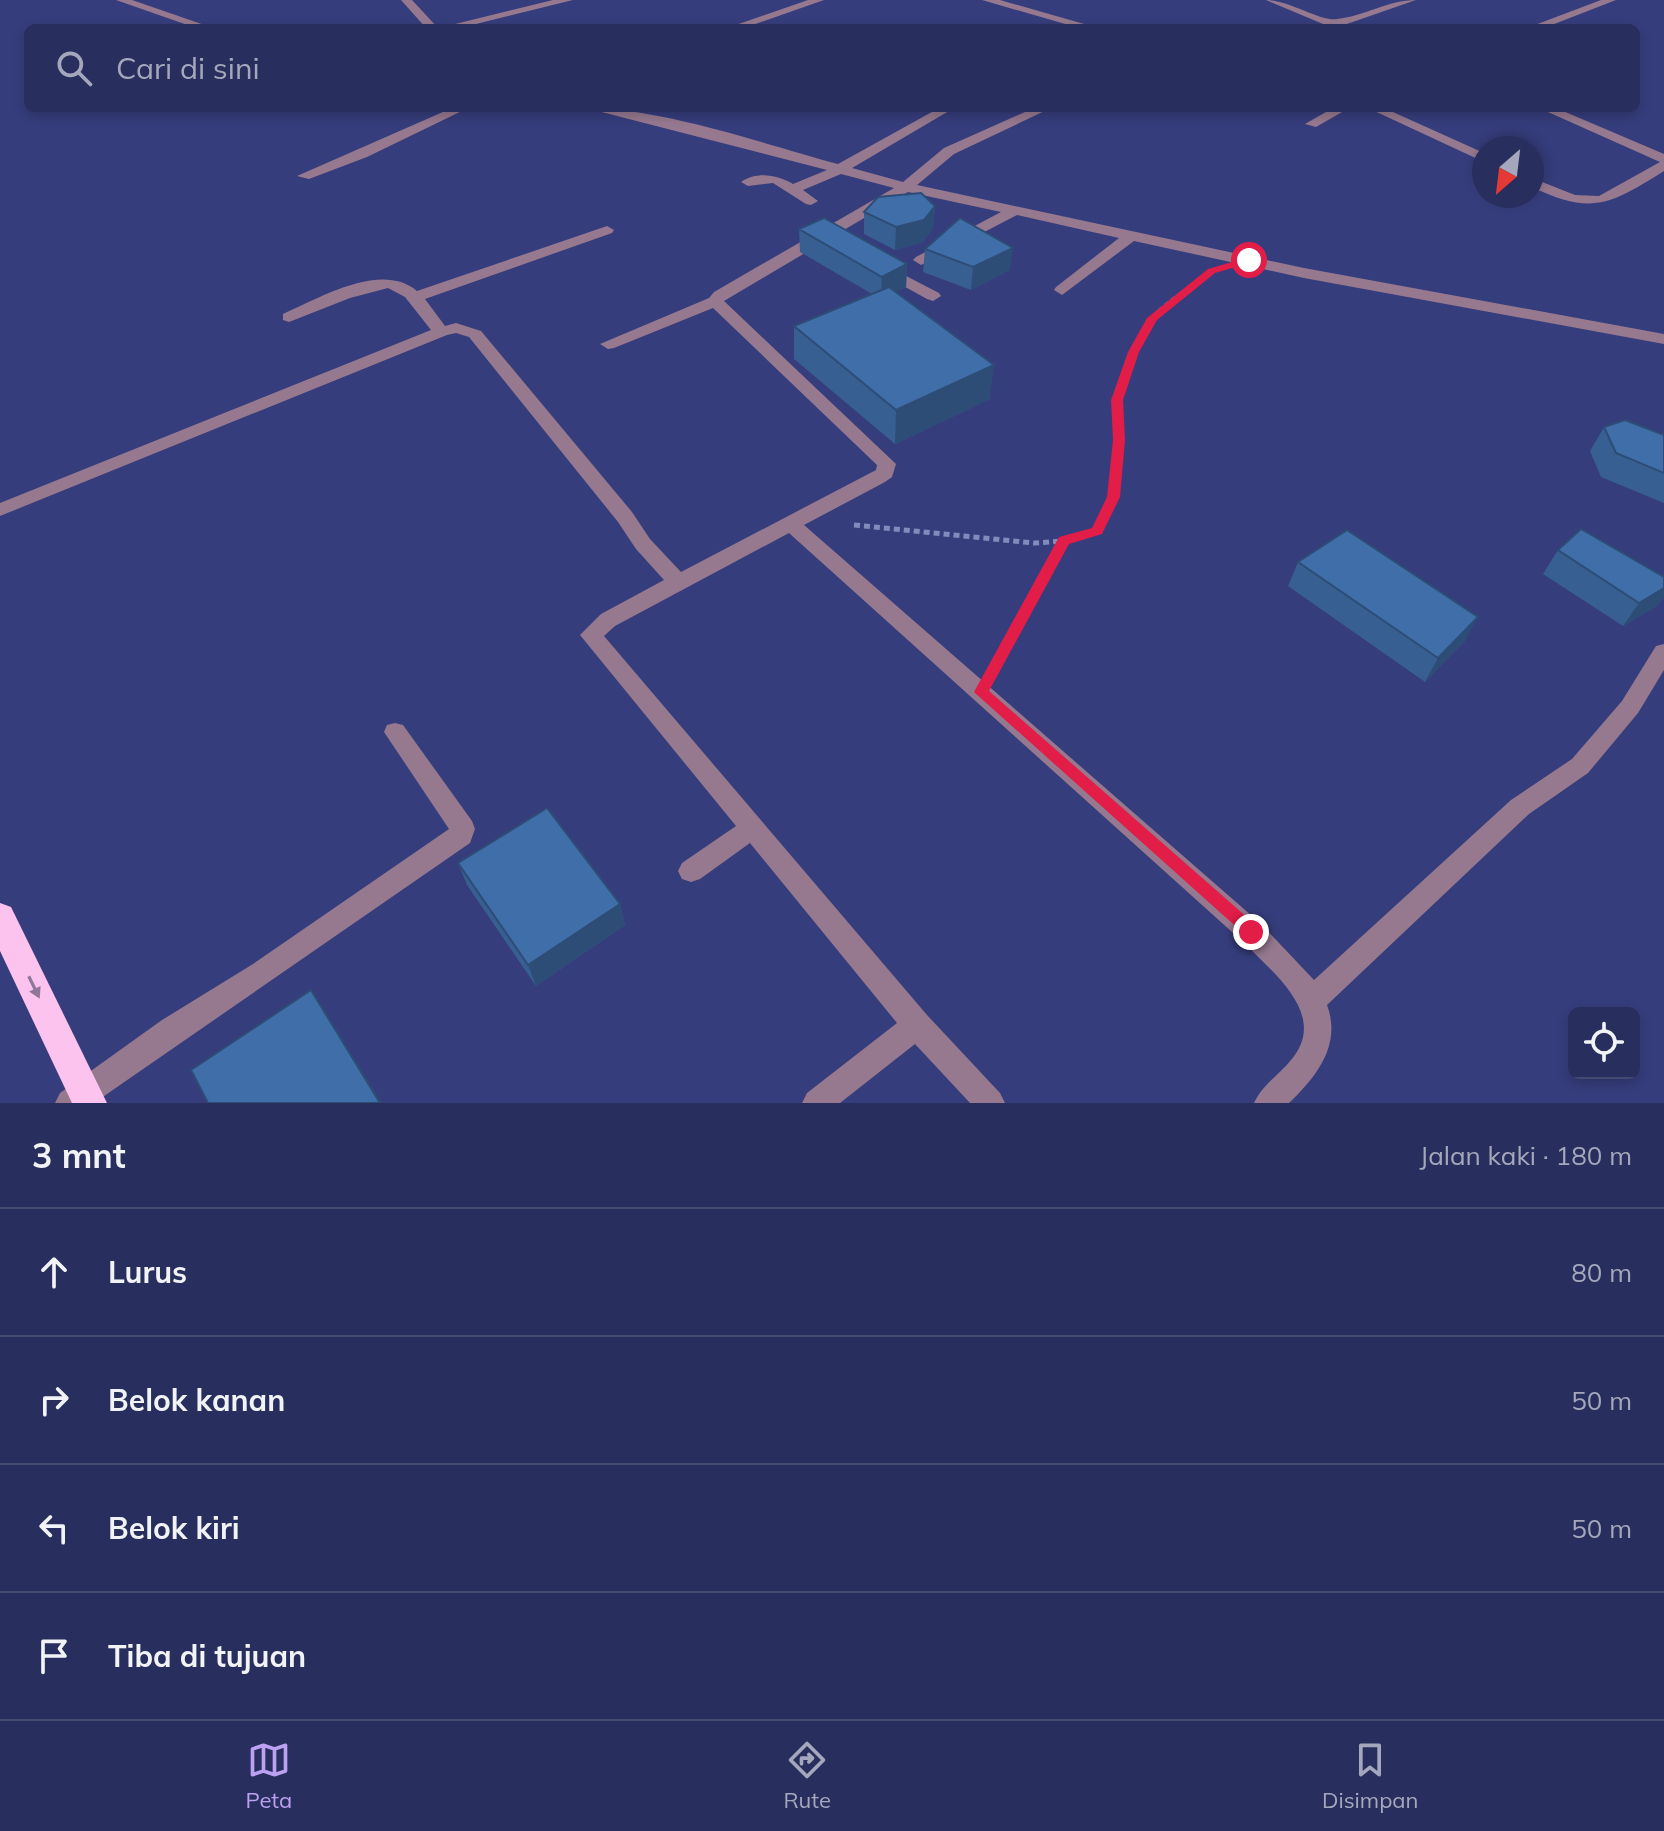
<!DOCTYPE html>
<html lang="id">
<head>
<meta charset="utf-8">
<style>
  :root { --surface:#282e5d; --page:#343a66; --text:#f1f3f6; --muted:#a5a8bc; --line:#444a72; --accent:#bca0f2 }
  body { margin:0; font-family:Mulish,sans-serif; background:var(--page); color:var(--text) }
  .controls { position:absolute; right:24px; bottom:24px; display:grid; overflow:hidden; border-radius:12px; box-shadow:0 4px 12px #0003 }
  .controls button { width:72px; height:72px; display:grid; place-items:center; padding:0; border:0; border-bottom:2px solid var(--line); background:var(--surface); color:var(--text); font:40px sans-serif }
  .compass { position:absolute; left:1472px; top:136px; width:72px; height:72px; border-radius:50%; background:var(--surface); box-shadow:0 4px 12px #0003; rotate:208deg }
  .stop { position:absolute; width:24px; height:24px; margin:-18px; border:6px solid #e11d48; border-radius:50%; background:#fff }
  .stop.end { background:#e11d48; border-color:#fff; box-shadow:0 2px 8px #0008 }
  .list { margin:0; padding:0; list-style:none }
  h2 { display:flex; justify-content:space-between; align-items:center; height:104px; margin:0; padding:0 32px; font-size:34px }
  h2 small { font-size:26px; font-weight:400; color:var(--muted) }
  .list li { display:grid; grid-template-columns:52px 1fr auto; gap:24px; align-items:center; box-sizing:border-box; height:128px; padding:0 32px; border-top:2px solid var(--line) }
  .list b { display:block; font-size:30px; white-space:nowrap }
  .list em { font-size:26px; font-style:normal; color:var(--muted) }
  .icon { flex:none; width:44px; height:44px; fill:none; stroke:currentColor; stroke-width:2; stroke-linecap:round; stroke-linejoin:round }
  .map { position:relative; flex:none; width:1664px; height:1103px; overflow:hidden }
  .search { position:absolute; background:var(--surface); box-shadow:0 4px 12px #0003; left:24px; right:24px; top:24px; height:88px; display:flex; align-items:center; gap:20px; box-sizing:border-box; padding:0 28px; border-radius:12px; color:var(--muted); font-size:30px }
  .sheet { height:616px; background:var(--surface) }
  nav { display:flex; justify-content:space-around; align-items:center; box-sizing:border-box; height:112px; border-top:2px solid var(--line); background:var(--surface); font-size:22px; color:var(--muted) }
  nav a { display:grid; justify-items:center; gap:4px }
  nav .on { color:var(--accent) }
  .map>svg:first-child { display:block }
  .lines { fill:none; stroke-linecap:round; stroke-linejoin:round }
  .path-far1 { stroke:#838bbc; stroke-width:4; stroke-dasharray:5 3; stroke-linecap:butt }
  .path { stroke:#838bbc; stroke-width:5; stroke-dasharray:6 4; stroke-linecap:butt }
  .minor { fill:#96798f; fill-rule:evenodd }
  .highway { fill:#fcc3ee; fill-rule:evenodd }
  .wall { fill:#375f91 }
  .shaded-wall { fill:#2d4d76 }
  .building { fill:#406ea9; stroke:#2d4d76; stroke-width:2 }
  .oneway { fill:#90769a }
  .route { fill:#e11d48 }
</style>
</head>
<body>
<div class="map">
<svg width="1664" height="1103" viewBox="0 0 1664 1103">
  <rect width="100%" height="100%" fill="#363d7c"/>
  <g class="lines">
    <path class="path-far1" d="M 1118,421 C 1117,392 1133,338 1153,317 C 1167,302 1186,291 1202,278"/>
    <path class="path" d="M 854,525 L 1034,543 L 1064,541 L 1097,531 L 1114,497 L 1118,419
      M 995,666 L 1063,541"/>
    <path class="minor" d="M 116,0 L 132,0 L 213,28 L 196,28 Z
      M 401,0 L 412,0 L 438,28 L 426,28 Z
      M 553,0 L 573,0 L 460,28 L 439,28 Z
      M 808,0 L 824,0 L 744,28 L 727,28 Z
      M 982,0 L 1000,0 L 1098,28 L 1079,28 Z
      M 1266,0 C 1289,0 1321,22 1337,19 C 1365,16 1388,0 1416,0 L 1344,25 L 1343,28 L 1316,28 L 1323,24 Z
      M 1601,0 L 1616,0 L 1544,28 L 1527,28 Z
      M 452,108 L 468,108 L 367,157 L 309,179 L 297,176 Z
      M 586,108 C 662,108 764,144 838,164 L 939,108 L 954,108 L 852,168 L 903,182 L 944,148 L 1034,108 L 1051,108 L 954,154 L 917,185 L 1304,268 L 1664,334 L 1664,344 L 1304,278 L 1134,241 L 1062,295 L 1054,290 L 1056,287 L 1119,238 L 1017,215 L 921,265 L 913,260 L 916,257 L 1001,212 L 908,192 L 724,301 L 896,464 L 892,477 L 885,482 L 804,525 L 1260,923 L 1314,980 L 1511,800 L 1572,759 L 1622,701 L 1656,646 L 1664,644 L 1664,670 L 1638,713 L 1588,773 L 1529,814 L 1327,1005 C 1342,1045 1316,1077 1289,1103 L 1254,1103 C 1262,1085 1279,1075 1291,1060 C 1330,1015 1271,971 1242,941 L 789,533 L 615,626 L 604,636 L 927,1015 L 1000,1093 L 1005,1103 L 970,1103 L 915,1044 L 840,1103 L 802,1103 L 807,1093 L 897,1023 L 750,843 L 700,879 L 691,882 L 682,879 L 678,871 L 682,863 L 736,826 L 580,635 L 601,614 L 664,580 L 636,549 L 618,522 L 469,337 L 456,333 L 447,335 L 0,516 L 0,503 L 431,330 L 405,297 L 388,288 L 350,298 L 289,322 L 283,320 L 283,314 C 320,298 381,261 417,291 L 607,226 L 614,230 L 612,233 L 425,299 L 445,326 L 456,323 L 481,331 L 632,512 L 650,539 L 681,572 L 876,470 L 877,465 L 713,308 L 614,348 L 608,349 L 600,344 L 709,298 L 714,292 L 894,188 L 841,174 L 803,190 L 818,201 L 811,205 L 806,204 L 773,183 L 748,186 L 741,182 C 757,171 778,175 793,184 L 827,170 Z
      M 1333,108 L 1349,108 L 1316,127 L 1305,124 Z
      M 1368,108 L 1384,108 L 1484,153 L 1484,162 Z
      M 1539,108 L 1556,108 L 1664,154 L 1664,171 C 1611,204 1592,216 1532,187 L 1532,178 L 1575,195 L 1599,196 L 1660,162 Z
      M 885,265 L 939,293 L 941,296 L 933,301 L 927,299 L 880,273 L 877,270 Z
      M 395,723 L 403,725 L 472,821 L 475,829 L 470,843 L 94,1103 L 55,1103 L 60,1093 L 162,1020 L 253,964 L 449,829 L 384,732 L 387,725 Z"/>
    <path class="highway" d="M 0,903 L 11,907 L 107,1103 L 72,1103 L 0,951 Z"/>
  </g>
  <path class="wall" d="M 935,206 L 933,228 L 923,242 L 895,250 L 864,234 L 864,212 Z
    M 799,229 L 907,264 L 906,287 L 896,292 L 990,399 L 895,444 L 794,359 L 794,326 L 872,294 L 800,252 Z
    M 925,249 L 1010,270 L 971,290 L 923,272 Z
    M 1604,427 L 1664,435 L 1664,503 L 1601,477 L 1590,451 Z
    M 1558,550 L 1664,577 L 1664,597 L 1657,606 L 1623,626 L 1543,574 Z
    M 1298,562 L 1465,641 L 1425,682 L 1288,586 Z
    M 458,863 L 620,904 L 625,925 L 536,986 L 467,885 Z"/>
  <path class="shaded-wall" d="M 935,206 L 933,228 L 923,242 L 895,250 L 896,227 Z
    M 1013,248 L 1010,270 L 971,290 L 973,267 Z
    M 907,264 L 906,287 L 881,300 L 882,277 Z
    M 994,365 L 990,399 L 895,444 L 896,410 Z
    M 1664,588 L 1664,597 L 1657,606 L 1623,626 L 1639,603 Z
    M 1478,617 L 1465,641 L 1425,682 L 1438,658 Z
    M 620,904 L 625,925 L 536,986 L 528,965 Z
    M 311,990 L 330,1019 L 382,1103 L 380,1103 Z"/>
  <path class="building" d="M 921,193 L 935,206 L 924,220 L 896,227 L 864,212 L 878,197 Z
    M 824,218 L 907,264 L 882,277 L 799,229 Z
    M 960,218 L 1013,248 L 973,267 L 925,249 Z
    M 889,287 L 994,365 L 896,410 L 794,326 Z
    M 1625,420 L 1664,435 L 1664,473 L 1616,453 L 1604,427 Z
    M 1581,529 L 1664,577 L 1664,588 L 1639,603 L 1558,550 Z
    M 1347,530 L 1478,617 L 1438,658 L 1298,562 Z
    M 547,808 L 620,904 L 528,965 L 458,863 Z
    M 311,990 L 380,1103 L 208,1103 L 191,1070 Z"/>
  <defs><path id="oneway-solid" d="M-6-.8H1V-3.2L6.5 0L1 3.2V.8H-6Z" transform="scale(2)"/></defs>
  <use class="oneway" href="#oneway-solid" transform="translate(34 987) rotate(64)"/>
  <path class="route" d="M 1249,257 L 1253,262 L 1215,273 L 1157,320 L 1139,352 L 1123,400 L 1125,440 L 1120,497 L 1102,534 L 1069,544 L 989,691 L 1257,926 L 1260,932 L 1257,937 L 1251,940 L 974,692 L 1059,537 L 1092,528 L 1107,497 L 1113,440 L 1111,400 L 1128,352 L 1147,318 L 1208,269 Z"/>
</svg>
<div class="controls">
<button><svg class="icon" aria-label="locate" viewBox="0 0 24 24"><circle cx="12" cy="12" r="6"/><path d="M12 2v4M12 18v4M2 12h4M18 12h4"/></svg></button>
</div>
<svg class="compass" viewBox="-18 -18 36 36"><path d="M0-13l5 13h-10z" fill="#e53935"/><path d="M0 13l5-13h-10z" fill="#a5a8bc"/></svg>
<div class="stop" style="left:1249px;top:260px"></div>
<div class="stop end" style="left:1251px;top:932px"></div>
<div class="search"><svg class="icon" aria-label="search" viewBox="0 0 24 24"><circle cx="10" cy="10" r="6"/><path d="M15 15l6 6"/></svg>Cari di sini</div>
</div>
<section class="sheet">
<h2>3 mnt<small>Jalan kaki · 180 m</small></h2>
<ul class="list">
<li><svg class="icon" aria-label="ahead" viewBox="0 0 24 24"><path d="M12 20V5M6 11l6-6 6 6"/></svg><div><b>Lurus</b></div><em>80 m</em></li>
<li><svg class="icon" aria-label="right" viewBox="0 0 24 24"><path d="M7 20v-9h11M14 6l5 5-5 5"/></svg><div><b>Belok kanan</b></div><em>50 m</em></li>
<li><svg class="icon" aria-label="left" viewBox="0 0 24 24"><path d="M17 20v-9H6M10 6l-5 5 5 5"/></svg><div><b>Belok kiri</b></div><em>50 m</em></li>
<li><svg class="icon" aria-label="arrive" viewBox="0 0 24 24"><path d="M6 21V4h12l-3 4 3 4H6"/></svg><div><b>Tiba di tujuan</b></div></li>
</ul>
</section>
<nav>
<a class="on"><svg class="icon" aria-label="map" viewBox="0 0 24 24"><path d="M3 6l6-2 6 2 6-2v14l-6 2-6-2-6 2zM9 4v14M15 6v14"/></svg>Peta</a>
<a><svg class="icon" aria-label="directions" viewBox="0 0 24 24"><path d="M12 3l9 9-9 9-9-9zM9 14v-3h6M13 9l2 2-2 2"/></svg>Rute</a>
<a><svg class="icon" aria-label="saved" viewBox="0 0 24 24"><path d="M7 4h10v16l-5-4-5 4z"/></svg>Disimpan</a>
</nav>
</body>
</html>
